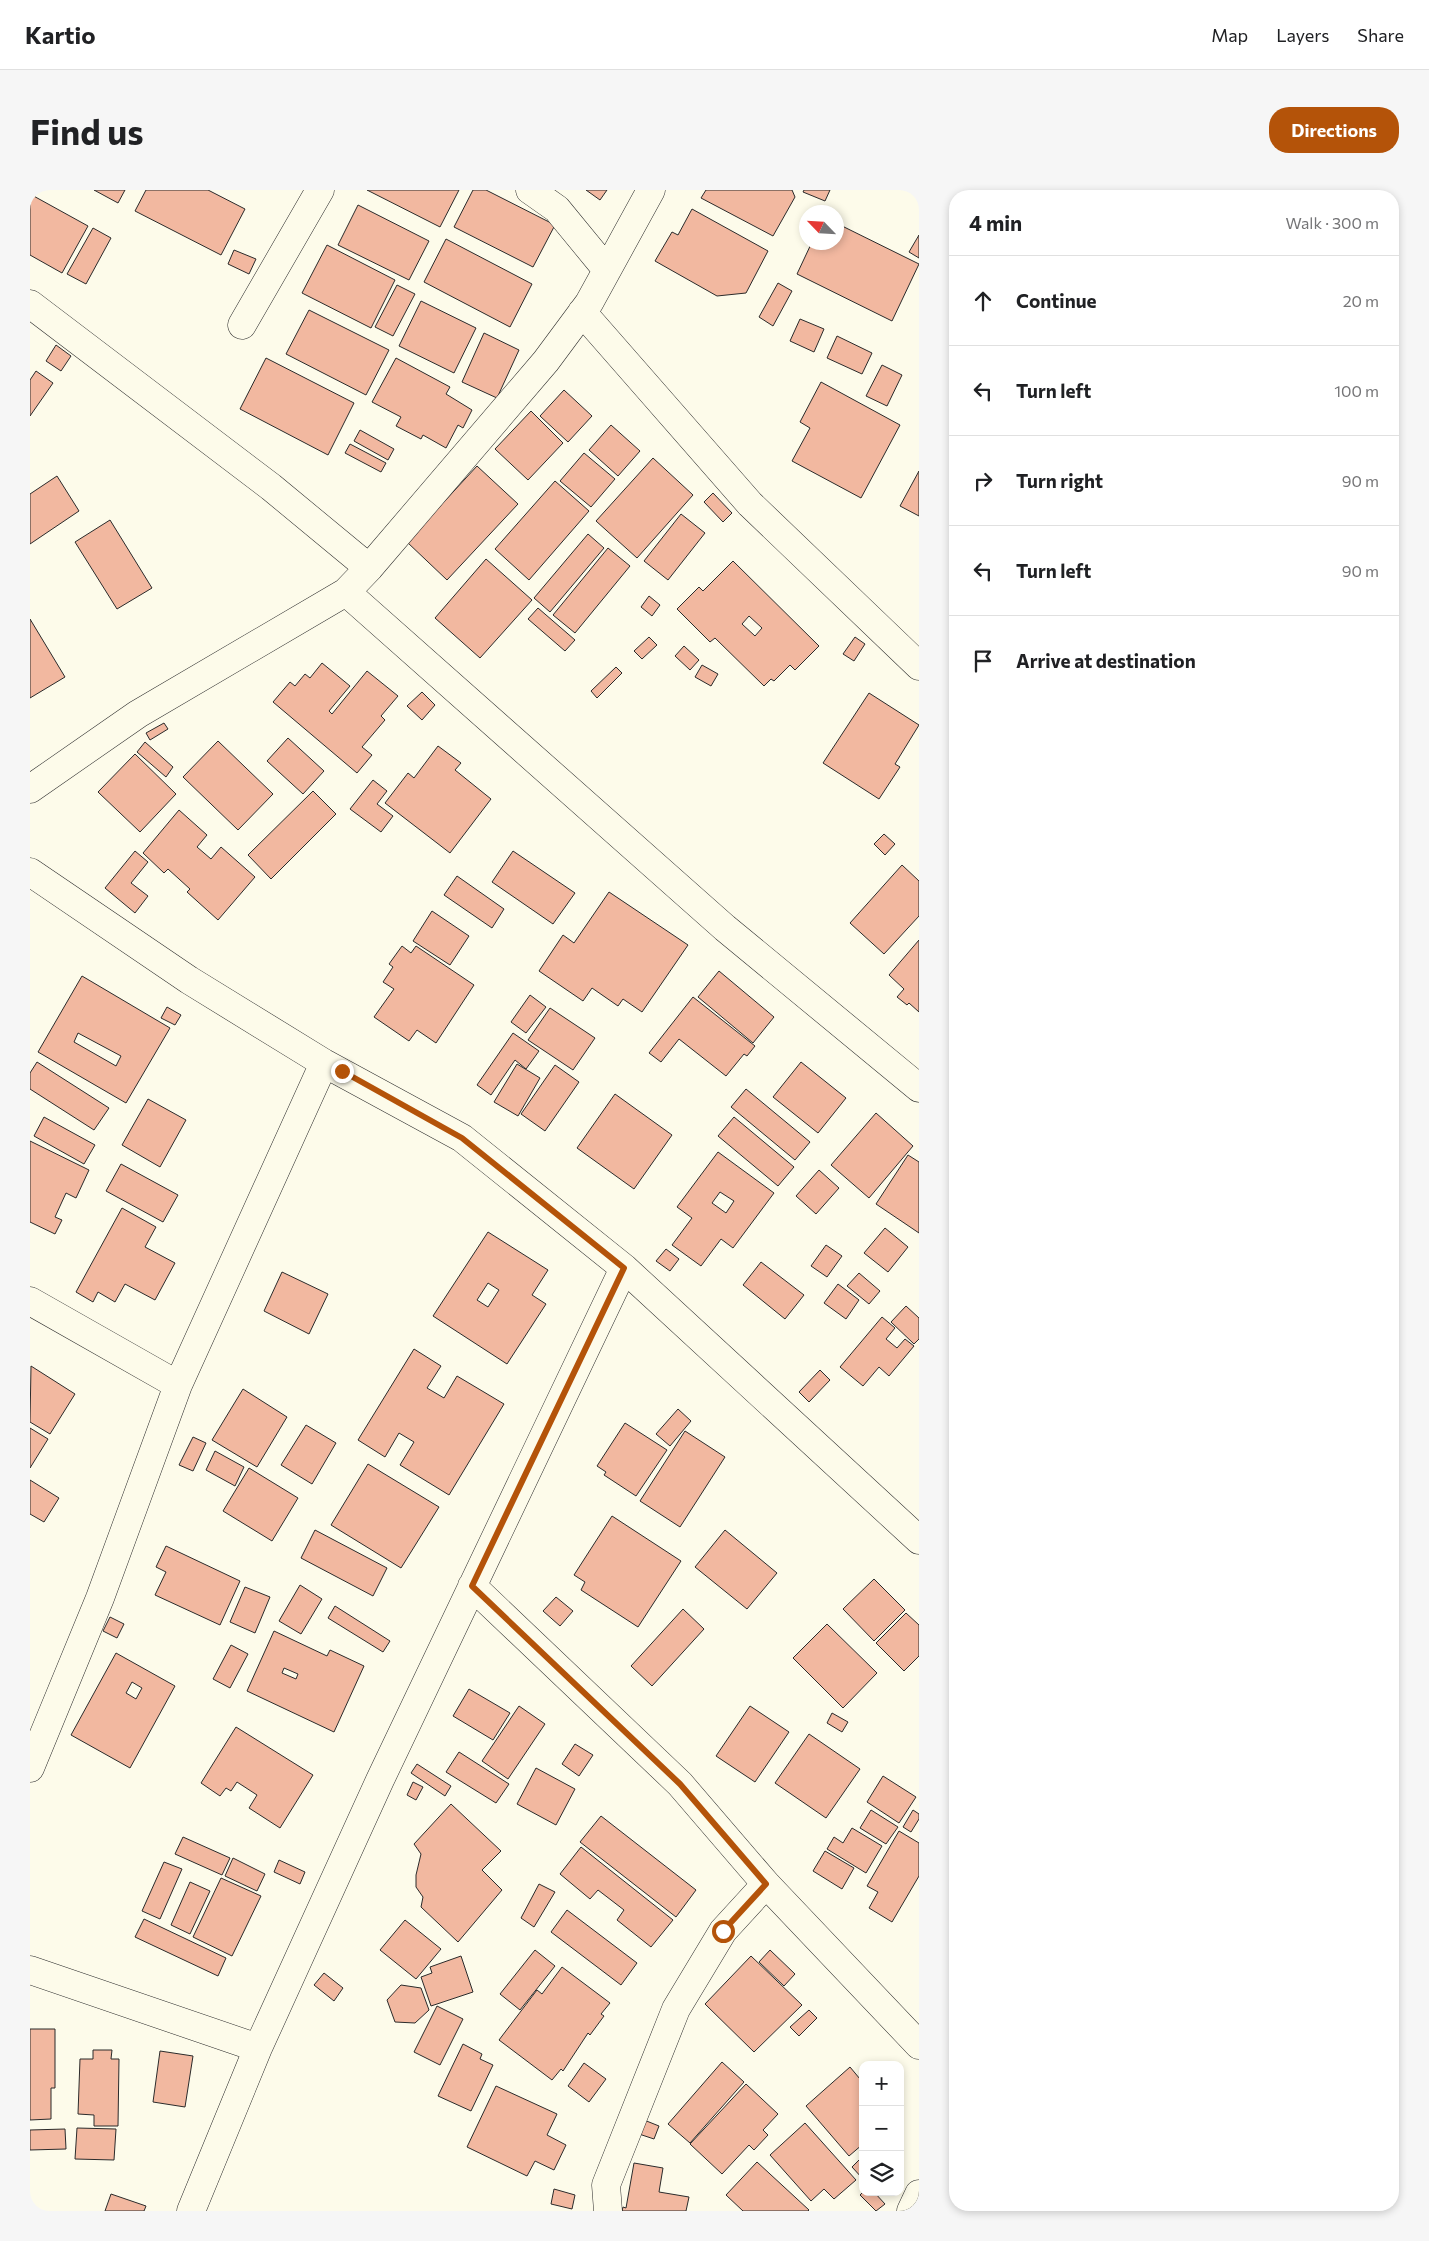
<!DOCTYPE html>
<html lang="en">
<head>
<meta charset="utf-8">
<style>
  :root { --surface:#fff; --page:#f6f6f6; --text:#202124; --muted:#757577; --line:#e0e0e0; --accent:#b45309 }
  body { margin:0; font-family:Commissioner,sans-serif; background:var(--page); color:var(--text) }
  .controls { position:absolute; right:15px; bottom:15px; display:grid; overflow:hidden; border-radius:10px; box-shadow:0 2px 8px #0003 }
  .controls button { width:45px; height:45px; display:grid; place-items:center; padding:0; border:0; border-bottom:1px solid var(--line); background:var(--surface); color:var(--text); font:25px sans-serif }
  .compass { position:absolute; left:769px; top:15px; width:45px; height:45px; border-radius:50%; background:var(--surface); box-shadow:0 2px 8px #0003; rotate:295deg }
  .stop { position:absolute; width:15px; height:15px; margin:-11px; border:4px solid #b45309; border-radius:50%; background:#fff }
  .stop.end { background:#b45309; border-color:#fff; box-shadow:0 1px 5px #0008 }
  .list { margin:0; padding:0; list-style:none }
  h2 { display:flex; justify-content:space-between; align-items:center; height:65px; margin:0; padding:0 20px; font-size:21px }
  h2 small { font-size:16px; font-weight:400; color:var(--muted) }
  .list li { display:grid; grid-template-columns:32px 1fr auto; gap:15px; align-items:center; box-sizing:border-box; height:90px; padding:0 20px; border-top:1px solid var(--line) }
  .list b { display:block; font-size:19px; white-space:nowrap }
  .list em { font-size:16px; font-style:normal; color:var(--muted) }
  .icon { flex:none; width:28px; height:28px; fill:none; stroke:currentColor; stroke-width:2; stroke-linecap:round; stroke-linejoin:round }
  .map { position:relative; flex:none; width:889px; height:2021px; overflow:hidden; border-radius:20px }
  header { display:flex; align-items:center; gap:30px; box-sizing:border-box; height:70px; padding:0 25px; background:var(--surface); border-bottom:1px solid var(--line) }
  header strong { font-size:24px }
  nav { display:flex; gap:28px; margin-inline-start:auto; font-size:18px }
  .intro { display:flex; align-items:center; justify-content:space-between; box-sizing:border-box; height:120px; padding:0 30px }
  h1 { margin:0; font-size:35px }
  .button { padding:12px 22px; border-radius:20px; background:var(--accent); color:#fff; font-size:18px; font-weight:700 }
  main { display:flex; gap:30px; padding:0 30px }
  aside { flex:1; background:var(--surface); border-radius:20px; box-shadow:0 2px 8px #0003 }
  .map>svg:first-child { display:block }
  .building { fill:#f2b8a0; stroke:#2b2b2b; fill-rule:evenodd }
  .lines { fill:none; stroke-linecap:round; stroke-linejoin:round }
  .minor-casing { stroke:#2b2b2b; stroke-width:29 }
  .minor { stroke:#fdfbea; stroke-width:28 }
  .route { stroke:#b45309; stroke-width:6 }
</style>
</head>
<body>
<header>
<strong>Kartio</strong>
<nav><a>Map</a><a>Layers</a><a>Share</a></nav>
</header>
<div class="intro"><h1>Find us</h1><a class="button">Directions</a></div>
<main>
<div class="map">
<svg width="889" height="2021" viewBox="0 0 889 2021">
  <rect width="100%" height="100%" fill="#fdfbea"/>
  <path class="building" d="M 64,0 L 95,0 L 88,13 Z
    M 116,0 L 178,0 L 215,19 L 191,65 L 105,21 Z
    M 337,0 L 429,0 L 410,37 Z
    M 443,0 L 456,0 L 525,35 L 503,77 L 424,37 Z
    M 556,0 L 577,0 L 570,10 Z
    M 676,0 L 762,0 L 765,7 L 743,46 L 671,8 Z
    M 774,0 L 800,0 L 795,11 L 773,2 Z
    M 0,4 L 58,36 L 32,83 L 0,65 Z
    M 328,15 L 399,51 L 379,90 L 308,55 Z
    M 662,19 L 738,61 L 716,103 L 687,106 L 625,71 L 642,42 L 648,45 Z
    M 806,33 L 889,74 L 862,131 L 767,84 L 782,52 L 806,52 Z
    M 63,38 L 81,48 L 56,94 L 37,84 Z
    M 889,45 L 889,68 L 879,62 Z
    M 416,49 L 502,94 L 480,137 L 394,92 Z
    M 297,55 L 365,90 L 341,138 L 272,103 Z
    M 204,60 L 226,69 L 219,84 L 198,74 Z
    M 748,93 L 762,101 L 743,136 L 729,127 Z
    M 367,95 L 385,104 L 363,146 L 345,137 Z
    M 391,111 L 446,138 L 424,183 L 369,156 Z
    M 279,120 L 359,160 L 336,205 L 256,164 Z
    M 770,129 L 794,139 L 784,162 L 760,151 Z
    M 454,143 L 489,160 L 467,208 L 432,192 Z
    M 807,146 L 842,163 L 832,184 L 797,168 Z
    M 26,155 L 41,166 L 31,181 L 16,171 Z
    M 236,168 L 324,213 L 298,265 L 210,219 Z
    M 366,168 L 420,197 L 416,204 L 442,220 L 433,238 L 428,235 L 416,258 L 393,245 L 391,249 L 366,236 L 371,227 L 342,212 Z
    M 852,175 L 872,185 L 857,216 L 836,206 Z
    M 6,181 L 23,193 L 0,226 L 0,190 Z
    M 791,192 L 870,235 L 831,308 L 762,271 L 780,238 L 770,232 Z
    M 534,200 L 562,226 L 538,252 L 510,226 Z
    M 501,221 L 533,253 L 498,290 L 465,259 Z
    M 581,235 L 610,261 L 588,286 L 559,260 Z
    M 330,240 L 364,259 L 358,270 L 324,251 Z
    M 320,254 L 356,273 L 351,282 L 315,263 Z
    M 554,263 L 585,289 L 561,317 L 530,291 Z
    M 623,268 L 663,305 L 607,368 L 566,331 Z
    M 447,276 L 488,314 L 417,390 L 377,352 Z
    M 889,281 L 889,326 L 870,316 Z
    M 27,286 L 49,321 L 0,354 L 0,304 Z
    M 525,291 L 559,321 L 499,390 L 465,359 Z
    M 683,303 L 702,323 L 693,332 L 674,312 Z
    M 651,324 L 675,343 L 638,390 L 614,371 Z
    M 80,330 L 122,398 L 87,419 L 45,352 Z
    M 558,344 L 574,358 L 520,422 L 504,408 Z
    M 578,358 L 600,376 L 545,443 L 523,425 Z
    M 456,369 L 502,410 L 450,468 L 405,428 Z
    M 703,371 L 789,456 L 765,480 L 760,475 L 744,491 L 741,489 L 734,496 L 685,448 L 680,452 L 647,419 L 669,397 L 673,401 ZM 719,426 L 732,438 L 725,446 L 712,434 Z
    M 619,406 L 630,415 L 622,426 L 611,417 Z
    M 508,418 L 545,450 L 535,461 L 498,429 Z
    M 0,429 L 35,487 L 0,508 Z
    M 619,447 L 627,455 L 612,469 L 604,461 Z
    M 825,447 L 835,454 L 824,471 L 813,464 Z
    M 654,456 L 669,470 L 660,480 L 645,466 Z
    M 292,473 L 320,496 L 299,521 L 302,524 L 337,481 L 368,506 L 351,526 L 355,530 L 332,557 L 342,565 L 327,583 L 243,512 L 260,492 L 265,496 L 275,484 L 280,488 Z
    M 672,475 L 688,484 L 681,496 L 665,487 Z
    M 586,477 L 592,483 L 567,508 L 561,501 Z
    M 392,502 L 405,515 L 392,530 L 377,516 Z
    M 839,503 L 889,535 L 865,574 L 870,577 L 849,609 L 793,573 Z
    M 134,533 L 138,539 L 120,550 L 116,543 Z
    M 258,548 L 294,581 L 273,604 L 237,571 Z
    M 188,551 L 243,604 L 208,640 L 153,587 Z
    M 115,552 L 143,577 L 136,587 L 107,562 Z
    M 408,556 L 431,573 L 425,580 L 461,609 L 420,663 L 355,613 L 378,583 L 384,588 Z
    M 105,564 L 146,604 L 110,642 L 68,602 Z
    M 343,590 L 357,601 L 347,614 L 363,626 L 351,642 L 320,619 Z
    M 283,601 L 306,624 L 241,689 L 218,665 Z
    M 149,620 L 177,645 L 167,657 L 181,669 L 191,657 L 225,687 L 188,730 L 157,702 L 160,699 L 138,679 L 134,683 L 113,663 Z
    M 854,644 L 865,654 L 855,665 L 844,654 Z
    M 105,661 L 118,672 L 101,693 L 118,706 L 105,723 L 75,698 Z
    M 483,661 L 545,703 L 523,734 L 462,692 Z
    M 872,675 L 889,691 L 889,726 L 854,764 L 820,733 Z
    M 427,686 L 474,719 L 462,738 L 414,705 Z
    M 579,702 L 658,755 L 612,822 L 593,809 L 588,816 L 562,798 L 553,811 L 509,781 L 533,745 L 544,753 Z
    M 402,721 L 439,746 L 420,775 L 383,751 Z
    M 889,750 L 889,822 L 879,813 L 877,815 L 867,807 L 874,799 L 859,785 Z
    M 372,756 L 381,763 L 386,756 L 444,795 L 406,853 L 387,840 L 379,851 L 344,827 L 364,799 L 353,792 L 363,777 L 359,774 Z
    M 689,781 L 744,827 L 723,853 L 668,807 Z
    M 52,786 L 140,838 L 96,913 L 8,862 ZM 48,843 L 91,866 L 86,876 L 44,852 Z
    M 500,805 L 516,817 L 496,843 L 481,832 Z
    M 663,807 L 725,856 L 717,866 L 714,864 L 696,886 L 649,849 L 631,872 L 619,863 Z
    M 137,817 L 151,825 L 145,835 L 131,828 Z
    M 520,818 L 565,848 L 543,880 L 498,850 Z
    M 483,843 L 509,861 L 496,879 L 485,870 L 461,905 L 447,895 Z
    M 7,872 L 79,918 L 64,940 L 0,899 L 0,883 Z
    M 771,872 L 816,908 L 788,943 L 743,907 Z
    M 487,874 L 510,888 L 488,926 L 464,912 Z
    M 525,875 L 549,892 L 515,941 L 491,924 Z
    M 716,899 L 780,952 L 765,970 L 701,917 Z
    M 585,904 L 642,945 L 604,999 L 547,958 Z
    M 118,909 L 156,930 L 130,977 L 92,955 Z
    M 846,923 L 883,956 L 839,1008 L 801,975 Z
    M 14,927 L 65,955 L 54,974 L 4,946 Z
    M 704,927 L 764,977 L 748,996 L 688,946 Z
    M 0,951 L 59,980 L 46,1008 L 36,1003 L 25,1027 L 32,1030 L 25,1044 L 0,1032 Z
    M 688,962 L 744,1003 L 703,1058 L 691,1049 L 671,1076 L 642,1055 L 662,1028 L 647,1017 ZM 690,1002 L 704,1011 L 696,1023 L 682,1013 Z
    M 878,965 L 889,972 L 889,1043 L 846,1014 Z
    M 91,974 L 148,1005 L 133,1032 L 76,1001 Z
    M 789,980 L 809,998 L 786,1024 L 766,1006 Z
    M 92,1018 L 126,1037 L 115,1057 L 145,1073 L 125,1110 L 95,1094 L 85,1112 L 68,1102 L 63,1112 L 46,1102 Z
    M 855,1038 L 878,1057 L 858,1082 L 834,1063 Z
    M 458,1042 L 518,1080 L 502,1105 L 516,1114 L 477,1174 L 403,1126 ZM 458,1093 L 469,1100 L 458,1117 L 447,1110 Z
    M 796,1055 L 812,1066 L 797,1087 L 781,1076 Z
    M 636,1059 L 649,1069 L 640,1081 L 626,1071 Z
    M 731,1072 L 774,1105 L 755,1129 L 713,1095 Z
    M 252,1082 L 298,1104 L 279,1144 L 234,1121 Z
    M 829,1083 L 850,1101 L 839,1114 L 817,1096 Z
    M 808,1094 L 829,1110 L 816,1129 L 794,1113 Z
    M 876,1116 L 889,1128 L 889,1149 L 884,1154 L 861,1132 Z
    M 852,1127 L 865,1138 L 856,1149 L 867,1158 L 875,1149 L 884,1156 L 859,1186 L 849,1177 L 833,1196 L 810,1177 Z
    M 384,1159 L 411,1176 L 397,1198 L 414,1208 L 427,1186 L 474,1214 L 419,1305 L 370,1275 L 384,1252 L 369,1243 L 355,1267 L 328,1250 Z
    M 1,1176 L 45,1204 L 20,1244 L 0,1232 Z
    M 790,1180 L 800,1190 L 779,1212 L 769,1202 Z
    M 213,1199 L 257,1227 L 227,1277 L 182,1250 Z
    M 648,1219 L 661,1231 L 640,1256 L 626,1244 Z
    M 595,1233 L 637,1260 L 606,1306 L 574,1285 L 576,1282 L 567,1276 Z
    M 276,1235 L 306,1253 L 282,1294 L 251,1275 Z
    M 0,1238 L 18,1249 L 0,1278 Z
    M 655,1241 L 695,1267 L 650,1337 L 610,1311 Z
    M 163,1247 L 176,1253 L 163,1281 L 149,1275 Z
    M 185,1261 L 214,1277 L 205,1296 L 176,1280 Z
    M 338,1274 L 409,1317 L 371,1378 L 301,1335 Z
    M 219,1278 L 268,1308 L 242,1351 L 193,1321 Z
    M 0,1290 L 29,1308 L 14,1332 L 0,1324 Z
    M 582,1326 L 651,1371 L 608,1437 L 551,1400 L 555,1392 L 544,1385 Z
    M 285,1340 L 357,1378 L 343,1406 L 271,1368 Z
    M 695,1340 L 747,1383 L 717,1419 L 665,1377 Z
    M 136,1356 L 210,1391 L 190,1435 L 125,1405 L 136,1382 L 126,1377 Z
    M 844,1389 L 875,1420 L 844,1451 L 813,1419 Z
    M 270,1395 L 292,1409 L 271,1444 L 249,1431 Z
    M 215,1397 L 240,1407 L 225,1443 L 200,1432 Z
    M 526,1407 L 543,1421 L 530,1436 L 513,1421 Z
    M 305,1416 L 360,1451 L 353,1462 L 298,1428 Z
    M 653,1419 L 674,1439 L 622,1496 L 601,1476 Z
    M 876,1423 L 889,1435 L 889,1466 L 874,1481 L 846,1453 Z
    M 80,1427 L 94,1434 L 87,1448 L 73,1441 Z
    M 797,1434 L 847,1483 L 813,1518 L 763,1468 Z
    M 244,1441 L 297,1466 L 300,1460 L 334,1476 L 304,1542 L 217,1501 ZM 254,1478 L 268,1484 L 266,1489 L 252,1483 Z
    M 201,1455 L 218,1464 L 200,1498 L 183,1489 Z
    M 86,1463 L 145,1496 L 100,1578 L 41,1545 ZM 102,1492 L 112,1498 L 106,1509 L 96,1503 Z
    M 439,1499 L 480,1523 L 463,1550 L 423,1526 Z
    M 489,1516 L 515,1534 L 478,1589 L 452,1571 Z
    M 720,1516 L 759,1542 L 725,1592 L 686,1566 Z
    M 802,1523 L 818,1532 L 812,1542 L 797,1533 Z
    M 206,1537 L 283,1585 L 250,1638 L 219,1618 L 227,1605 L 207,1592 L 201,1601 L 196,1598 L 190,1606 L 171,1593 Z
    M 779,1544 L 830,1579 L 796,1628 L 745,1593 Z
    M 545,1554 L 563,1565 L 549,1586 L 532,1574 Z
    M 429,1562 L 479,1594 L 466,1613 L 416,1582 Z
    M 387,1574 L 421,1596 L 415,1606 L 381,1583 Z
    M 506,1578 L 545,1599 L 526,1635 L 487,1614 Z
    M 853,1586 L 886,1607 L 869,1633 L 837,1612 Z
    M 383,1592 L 393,1597 L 386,1610 L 377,1605 Z
    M 421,1614 L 471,1661 L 452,1680 L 472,1700 L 428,1752 L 391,1717 L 393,1707 L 386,1697 L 386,1685 L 391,1664 L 384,1654 Z
    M 841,1620 L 868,1637 L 856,1654 L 830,1638 Z
    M 883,1620 L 889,1624 L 889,1629 L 881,1642 L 873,1637 Z
    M 571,1626 L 666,1700 L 646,1727 L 550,1652 Z
    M 822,1638 L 852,1656 L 836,1683 L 797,1659 L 804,1647 L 813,1653 Z
    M 869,1641 L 889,1653 L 889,1686 L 862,1732 L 839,1718 L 848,1702 L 837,1696 Z
    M 153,1647 L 200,1668 L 192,1685 L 145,1664 Z
    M 551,1657 L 643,1730 L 621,1757 L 587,1730 L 594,1720 L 568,1700 L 560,1709 L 530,1684 Z
    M 795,1661 L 824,1678 L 812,1699 L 783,1681 Z
    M 203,1668 L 235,1684 L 227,1701 L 195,1686 Z
    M 249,1670 L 275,1682 L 270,1694 L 244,1682 Z
    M 134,1672 L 152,1679 L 130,1729 L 112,1721 Z
    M 191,1688 L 231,1706 L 202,1766 L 163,1747 Z
    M 160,1692 L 180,1701 L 160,1744 L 141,1735 Z
    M 509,1694 L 525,1702 L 504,1737 L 491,1728 Z
    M 537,1720 L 607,1773 L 591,1795 L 521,1742 Z
    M 114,1729 L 196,1768 L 188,1786 L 105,1747 Z
    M 375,1730 L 411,1759 L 386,1789 L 350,1760 Z
    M 505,1760 L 525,1776 L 490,1820 L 470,1804 Z
    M 740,1760 L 765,1784 L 754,1796 L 729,1772 Z
    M 431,1766 L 443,1802 L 401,1816 L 391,1787 L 402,1783 L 400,1777 Z
    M 721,1766 L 772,1815 L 724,1862 L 675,1814 Z
    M 532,1777 L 580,1813 L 571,1824 L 574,1826 L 560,1845 L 558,1843 L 533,1881 L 531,1879 L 522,1890 L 469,1850 L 507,1800 L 512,1804 Z
    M 294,1783 L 313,1798 L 304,1811 L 284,1795 Z
    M 371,1795 L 391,1798 L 399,1820 L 385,1833 L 365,1832 L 357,1810 Z
    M 407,1816 L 433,1829 L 410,1875 L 384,1862 Z
    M 779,1820 L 787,1828 L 769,1846 L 760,1837 Z
    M 0,1839 L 25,1839 L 25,1898 L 21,1898 L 21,1929 L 0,1930 Z
    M 433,1854 L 452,1864 L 450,1869 L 463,1875 L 441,1921 L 408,1906 Z
    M 63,1860 L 82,1860 L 81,1869 L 89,1869 L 88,1936 L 64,1936 L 64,1925 L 48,1924 L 50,1869 L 63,1869 Z
    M 130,1861 L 163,1866 L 155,1917 L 123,1912 Z
    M 692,1872 L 714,1892 L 660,1953 L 638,1934 Z
    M 554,1873 L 576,1889 L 559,1912 L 538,1896 Z
    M 820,1877 L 830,1889 L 833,1887 L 833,1954 L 819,1966 L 776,1916 Z
    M 716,1894 L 748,1924 L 733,1940 L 738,1945 L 724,1960 L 719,1955 L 692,1984 L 660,1954 Z
    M 466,1896 L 527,1924 L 517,1945 L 536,1955 L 524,1980 L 505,1971 L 497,1986 L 437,1957 Z
    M 614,1930 L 629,1936 L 624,1949 L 609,1944 Z
    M 775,1933 L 826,1990 L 804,2009 L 794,1999 L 781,2011 L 740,1965 Z
    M 47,1938 L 86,1939 L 84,1970 L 45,1969 Z
    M 35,1939 L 36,1959 L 0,1960 L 0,1940 Z
    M 833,1966 L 833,1989 L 822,1977 Z
    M 727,1972 L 779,2020 L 778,2021 L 713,2021 L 696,2005 Z
    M 604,1973 L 633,1978 L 629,2002 L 659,2007 L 656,2021 L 592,2021 L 593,2017 L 596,2018 Z
    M 524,1999 L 545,2005 L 542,2019 L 521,2014 Z
    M 833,2002 L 844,2002 L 855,2014 L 846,2021 L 830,2005 Z
    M 81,2004 L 116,2016 L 114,2021 L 75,2021 Z"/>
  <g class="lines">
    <g class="minor-casing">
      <path id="minor" d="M 500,0 L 527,19 L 577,80
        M 0,114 L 241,297 L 339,378
        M 552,122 L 720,314 L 889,476
        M 212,135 L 290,0
        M 316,402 L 695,738 L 889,898
        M 0,599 L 108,524 L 316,402 L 339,378 L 516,171 L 559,113 L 621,0
        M 0,682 L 159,790 L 294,873 L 432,948 L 594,1078 L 889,1350
        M 0,1111 L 148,1195
        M 442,1396 L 650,1594 L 736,1694 L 889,1855
        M 0,1578 L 70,1408 L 148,1195 L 294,873
        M 0,1780 L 228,1858
        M 161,2021 L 228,1858 L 350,1590 L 594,1078
        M 578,2021 L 576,1995 L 646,1819 L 693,1741 L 736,1694
        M 881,2021 L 889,2004"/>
    </g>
    <use href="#minor" class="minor"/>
  </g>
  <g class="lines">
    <path class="route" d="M 312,881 L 432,948 L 594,1078 L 442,1396 L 650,1594 L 736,1694 L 693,1741"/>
  </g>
</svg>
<div class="controls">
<button>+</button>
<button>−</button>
<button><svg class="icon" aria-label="layers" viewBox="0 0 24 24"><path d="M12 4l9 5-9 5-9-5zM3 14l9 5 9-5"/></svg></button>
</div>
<svg class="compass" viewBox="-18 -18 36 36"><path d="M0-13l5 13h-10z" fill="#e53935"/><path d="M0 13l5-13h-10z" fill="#757577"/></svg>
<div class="stop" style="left:693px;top:1741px"></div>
<div class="stop end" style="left:312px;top:881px"></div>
</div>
<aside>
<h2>4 min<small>Walk · 300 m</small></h2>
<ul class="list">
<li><svg class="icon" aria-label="ahead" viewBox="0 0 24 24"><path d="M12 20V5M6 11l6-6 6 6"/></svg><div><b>Continue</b></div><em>20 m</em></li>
<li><svg class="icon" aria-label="left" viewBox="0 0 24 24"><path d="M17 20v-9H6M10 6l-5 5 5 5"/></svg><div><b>Turn left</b></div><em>100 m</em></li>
<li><svg class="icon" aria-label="right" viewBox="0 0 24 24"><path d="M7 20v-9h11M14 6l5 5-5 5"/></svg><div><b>Turn right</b></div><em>90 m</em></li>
<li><svg class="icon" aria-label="left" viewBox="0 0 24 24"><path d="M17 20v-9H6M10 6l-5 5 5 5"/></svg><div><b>Turn left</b></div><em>90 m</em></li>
<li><svg class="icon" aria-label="arrive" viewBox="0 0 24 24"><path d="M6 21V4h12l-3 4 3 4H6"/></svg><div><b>Arrive at destination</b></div></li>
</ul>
</aside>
</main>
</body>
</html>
